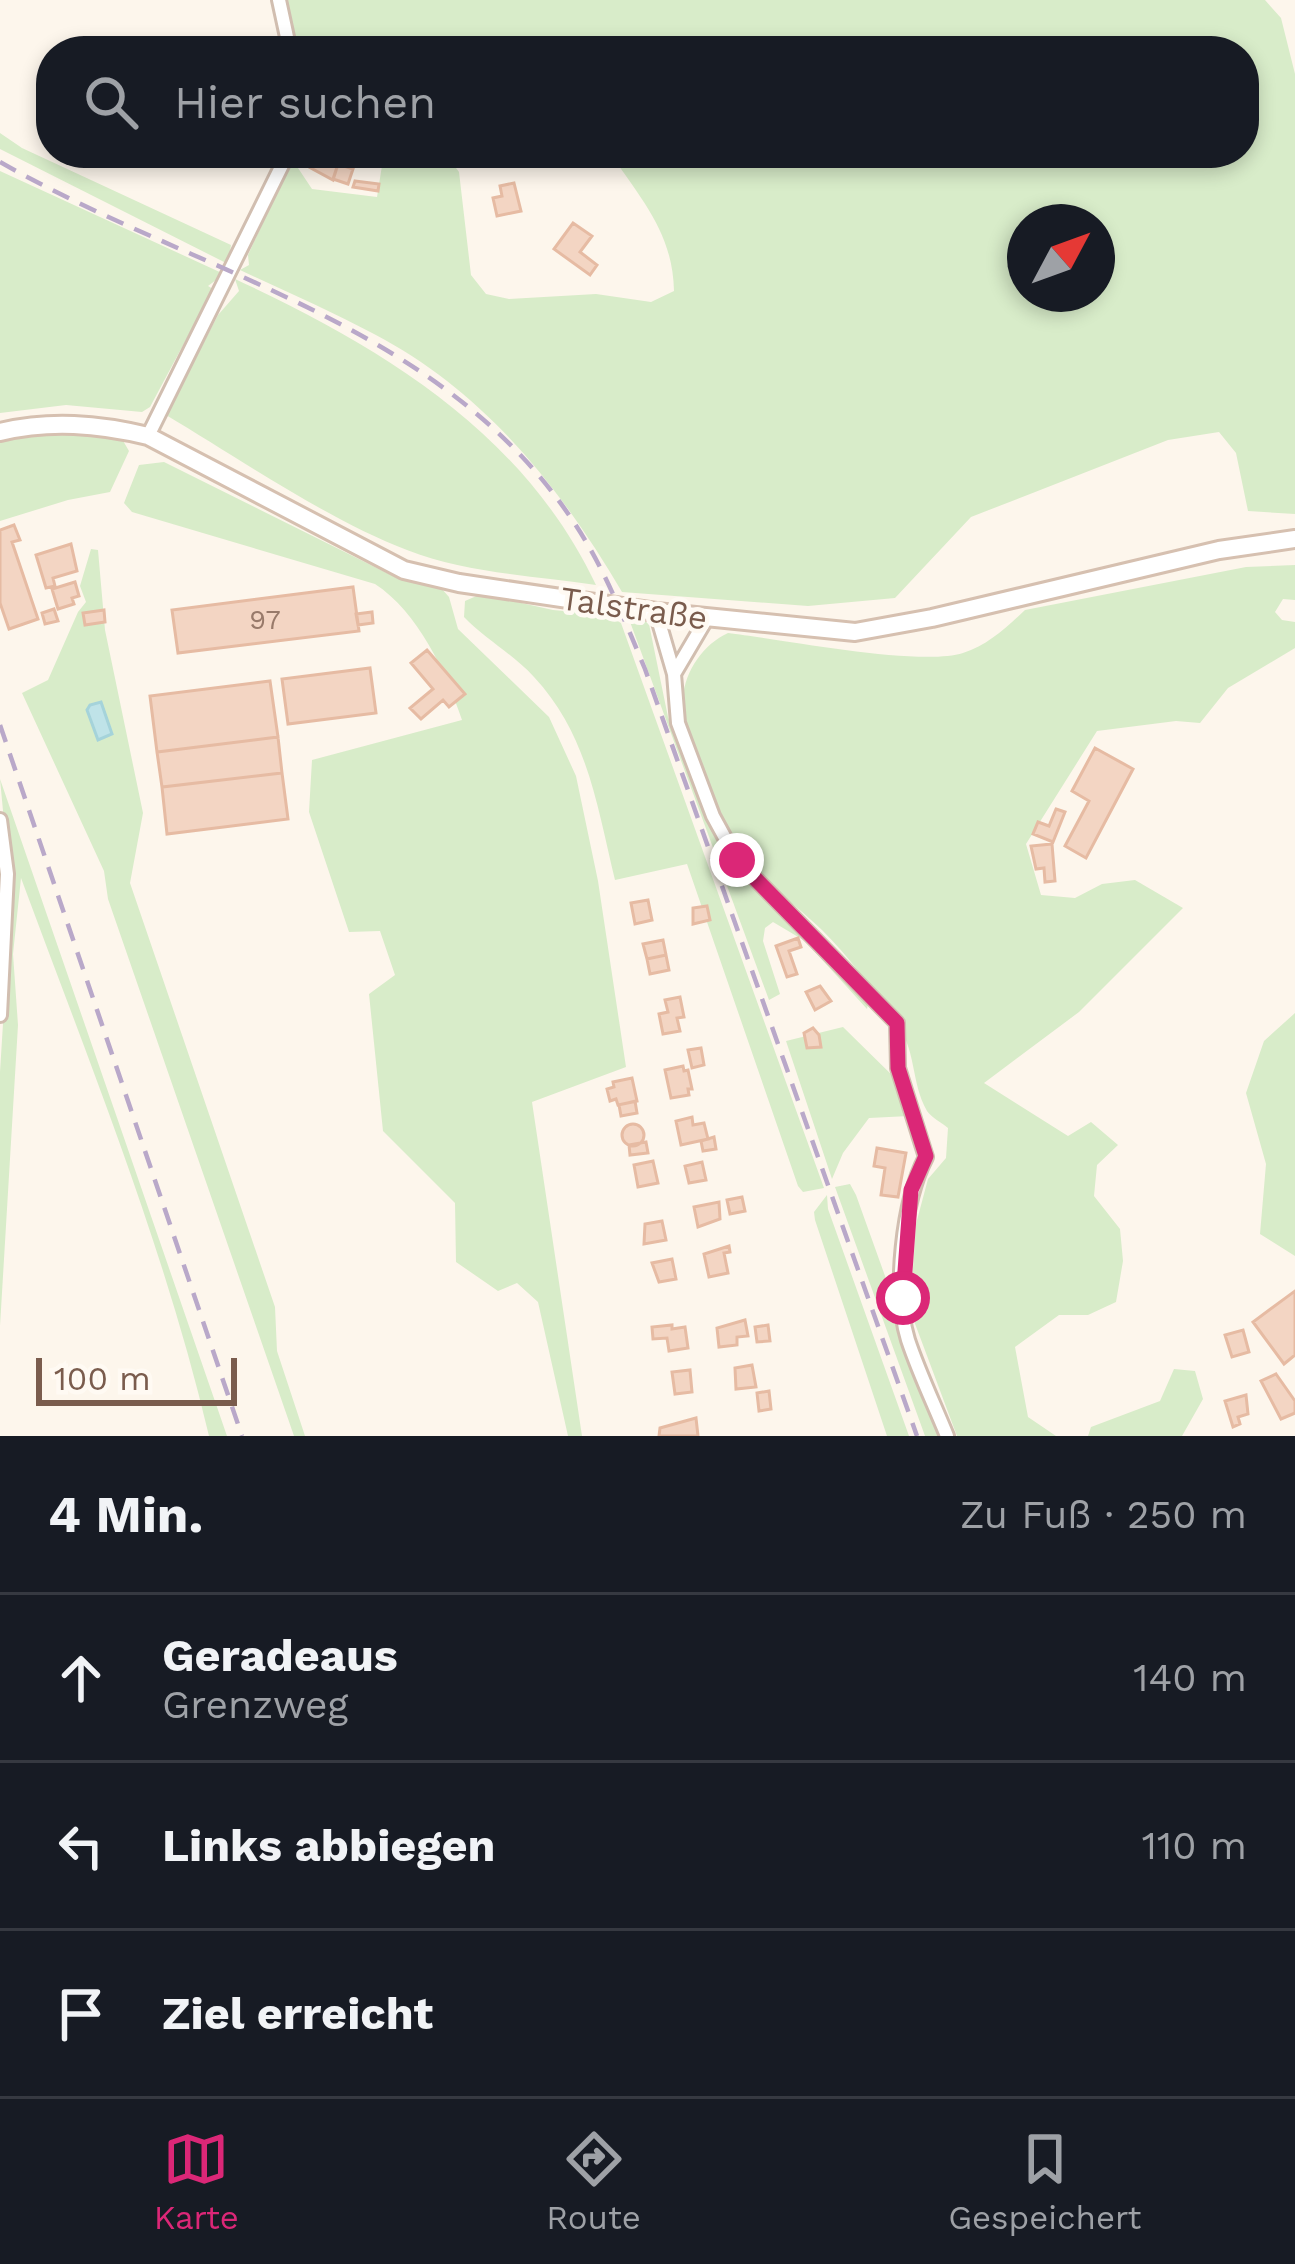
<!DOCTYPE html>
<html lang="de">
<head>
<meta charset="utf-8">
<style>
  :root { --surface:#171b24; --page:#20242c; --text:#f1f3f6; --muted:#9ea1a6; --line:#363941; --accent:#db2777 }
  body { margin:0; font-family:"Work Sans",sans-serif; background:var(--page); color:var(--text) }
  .compass { position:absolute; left:1007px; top:204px; width:108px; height:108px; border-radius:50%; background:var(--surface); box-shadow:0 6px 18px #0003; rotate:49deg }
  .scale { position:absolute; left:36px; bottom:30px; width:201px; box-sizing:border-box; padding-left:12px; border:6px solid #7a5c4d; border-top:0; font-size:33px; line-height:42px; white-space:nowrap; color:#7a5c4d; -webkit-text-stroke:9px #fffaf3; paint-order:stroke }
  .stop { position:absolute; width:36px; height:36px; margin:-27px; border:9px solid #db2777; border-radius:50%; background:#fff }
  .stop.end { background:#db2777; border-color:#fff; box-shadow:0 3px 12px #0008 }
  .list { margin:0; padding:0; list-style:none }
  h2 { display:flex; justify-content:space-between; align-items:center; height:156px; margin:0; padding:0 48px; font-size:51px }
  h2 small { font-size:39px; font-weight:400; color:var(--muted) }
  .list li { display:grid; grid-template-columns:78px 1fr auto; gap:36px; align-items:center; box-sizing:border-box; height:168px; padding:0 48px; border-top:3px solid var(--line) }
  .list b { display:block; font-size:45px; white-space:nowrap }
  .list p { margin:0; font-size:39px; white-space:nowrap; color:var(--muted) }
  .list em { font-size:39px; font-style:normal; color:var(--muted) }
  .icon { flex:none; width:66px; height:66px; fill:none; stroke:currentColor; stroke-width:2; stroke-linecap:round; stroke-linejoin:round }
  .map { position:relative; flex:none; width:1295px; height:1436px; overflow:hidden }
  .search { position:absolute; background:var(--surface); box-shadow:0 6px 18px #0003; left:36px; right:36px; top:36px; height:132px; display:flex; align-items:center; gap:30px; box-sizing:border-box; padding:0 42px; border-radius:48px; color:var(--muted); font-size:45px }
  .sheet { height:660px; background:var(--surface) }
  nav { display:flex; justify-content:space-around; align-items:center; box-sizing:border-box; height:168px; border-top:3px solid var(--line); background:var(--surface); font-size:33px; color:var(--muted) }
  nav a { display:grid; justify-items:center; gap:6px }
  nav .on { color:var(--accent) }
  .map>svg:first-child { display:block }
  .green { fill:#d8ecc9; fill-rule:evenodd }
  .water { fill:#bfe3e8; stroke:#a5d3da; stroke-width:3 }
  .building { fill:#f3d5c3; stroke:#e6bba3; stroke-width:3 }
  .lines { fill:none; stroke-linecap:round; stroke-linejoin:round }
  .street-casing { stroke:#d1beb0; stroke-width:18 }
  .secondary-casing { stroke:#d6c0b0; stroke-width:22 }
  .street { stroke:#fff; stroke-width:12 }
  .secondary { stroke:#fff; stroke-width:16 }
  .rail { stroke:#b9a8c9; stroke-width:4.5; stroke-dasharray:18 12; stroke-linecap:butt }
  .route { stroke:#db2777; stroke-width:15 }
  .labels { text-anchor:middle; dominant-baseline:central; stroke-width:9; stroke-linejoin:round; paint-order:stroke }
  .number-label { font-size:27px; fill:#987a6a }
  .street-label { font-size:33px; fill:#7a5c4d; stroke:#fffaf3 }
</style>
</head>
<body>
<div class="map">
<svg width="1295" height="1436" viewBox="0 0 1295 1436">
  <rect width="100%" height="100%" fill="#fdf6ec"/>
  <path class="green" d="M 285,0 L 1265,0 L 1281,18 L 1295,74 L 1295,514 L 1248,511 L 1236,453 L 1219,432 L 1168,440 L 971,517 L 895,598 L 808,606 L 622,592 C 561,488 485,392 374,334 C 331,311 285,291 240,270 L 249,265 L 248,255 L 292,159 L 312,189 L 377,197 L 384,153 L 445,153 L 459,172 L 471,275 L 486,294 L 509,299 L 596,294 L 651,302 L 674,291 C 673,233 641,199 610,153 L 1244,153 L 1244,51 L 296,51 ZM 1025,222 L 1097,222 L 1097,294 L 1025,294 Z
    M 0,133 L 22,148 L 231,245 L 228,264 L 0,149 Z
    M 0,171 L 224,274 L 208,286 L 213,289 L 150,407 L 142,412 L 66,405 L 0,413 Z
    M 235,279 C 382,347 524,433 596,585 C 534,576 466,573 407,550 C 328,520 240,459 166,415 L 218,315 L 239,291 Z
    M 88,433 L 122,439 L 129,451 L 110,492 L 68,500 L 0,521 L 0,441 L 38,434 Z
    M 164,462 L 397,578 L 442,589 L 449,597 L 458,629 L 549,717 L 576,776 L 598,881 L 626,1067 L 532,1102 L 582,1436 L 568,1436 L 538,1302 L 517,1283 L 498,1291 L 456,1262 L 455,1203 L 383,1131 L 369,994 L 395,975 L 380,931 L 349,932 L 309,812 L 312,760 L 462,720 C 446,672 418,612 375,584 L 132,512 L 124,503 L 139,465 Z
    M 91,549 L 98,550 L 105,630 L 143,813 L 130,883 L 275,1307 L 277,1351 L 305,1436 L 294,1436 L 108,899 L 104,871 L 22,693 L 48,680 L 78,612 L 86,602 L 80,586 Z
    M 1295,565 L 1295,600 L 1283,599 L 1275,612 L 1282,620 L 1295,622 L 1295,648 L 1228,688 L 1200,723 L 1176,721 L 1097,731 L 1026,844 L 1041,895 L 1075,898 L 1102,884 L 1135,880 L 1183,908 L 1079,1012 L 984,1083 L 1068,1136 L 1091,1122 L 1118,1145 L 1097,1165 L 1094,1196 L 1120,1229 L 1123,1261 L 1116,1302 L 1088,1315 L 1059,1315 L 1015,1347 L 1028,1417 L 1056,1436 L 957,1436 L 914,1321 L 912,1283 L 916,1224 L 928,1179 L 946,1158 L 948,1128 C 942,1123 931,1117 927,1111 C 910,1081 918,1051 893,1016 C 870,986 849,957 822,930 C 795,904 765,885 743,853 C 724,826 682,730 683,698 C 685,670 704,644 728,633 C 780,639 919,667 963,653 C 988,645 1006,628 1025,610 L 1246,567 Z
    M 481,594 L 553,610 L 607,615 L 621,623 L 824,1188 L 803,1192 L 798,1186 L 687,864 L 615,880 C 597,806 588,735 534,677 C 513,654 485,639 464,617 L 465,601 Z
    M 629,619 L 642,619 L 649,624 L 668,717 L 726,856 C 746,883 773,900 797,922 C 824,947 846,975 868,1004 L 867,1009 L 805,941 L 773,922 L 765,928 L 763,941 L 780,994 L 769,1000 Z
    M 0,779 L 227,1436 L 209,1436 C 164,1245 89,1062 21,878 L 13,954 L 18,1025 L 0,1326 L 0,1072 L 11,895 Z
    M 1295,1013 L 1295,1256 L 1260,1234 L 1266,1164 L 1246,1093 L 1264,1041 Z
    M 843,1027 L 898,1081 L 909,1116 L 869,1118 L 843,1153 L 832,1179 L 786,1041 Z
    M 850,1184 L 856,1195 L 894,1301 L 896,1320 L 941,1436 L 925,1436 L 835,1187 Z
    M 827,1195 L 828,1209 L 909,1436 L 887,1436 L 815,1220 L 814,1212 Z
    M 1174,1369 L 1195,1371 L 1203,1399 L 1182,1436 L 1088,1436 L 1091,1427 L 1160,1401 Z"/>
  <path class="water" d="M 101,702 L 112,734 L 98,740 L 87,710 L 90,705 Z"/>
  <path class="building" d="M 313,153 L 331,153 L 328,163 L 338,164 L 333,180 L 309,167 Z
    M 338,164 L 353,169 L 348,184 L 333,179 Z
    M 355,181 L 379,184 L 378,191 L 353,187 Z
    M 514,183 L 521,211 L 497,216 L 493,198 L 502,196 L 500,186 Z
    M 573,223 L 592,236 L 580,252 L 597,265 L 590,275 L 554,249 Z
    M 14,525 L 20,540 L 12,542 L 38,619 L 9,629 L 0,603 L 0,530 Z
    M 71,544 L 77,571 L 53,578 L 55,586 L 46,588 L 36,555 Z
    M 75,582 L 79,596 L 72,598 L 74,604 L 58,609 L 52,589 Z
    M 353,587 L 359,631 L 178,653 L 172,610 Z
    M 54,609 L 58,621 L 45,624 L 42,613 Z
    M 104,610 L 105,622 L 85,625 L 83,613 Z
    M 372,612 L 373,623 L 358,625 L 356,614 Z
    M 427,650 L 465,694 L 449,707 L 443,700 L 421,719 L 410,708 L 433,689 L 411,663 Z
    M 370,668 L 376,713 L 288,724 L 282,679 Z
    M 270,681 L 278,737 L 157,752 L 150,696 Z
    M 278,737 L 282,773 L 162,787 L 157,752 Z
    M 1095,748 L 1133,769 L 1086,858 L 1065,846 L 1089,801 L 1072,791 Z
    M 282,773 L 288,819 L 167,834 L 162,787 Z
    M 1056,809 L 1065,812 L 1053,842 L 1033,834 L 1038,822 L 1049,826 Z
    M 1052,844 L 1055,881 L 1045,882 L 1044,868 L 1036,869 L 1031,846 Z
    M 648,900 L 652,920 L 635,924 L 631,903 Z
    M 707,906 L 710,920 L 693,924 L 693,908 Z
    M 798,938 L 801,947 L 789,951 L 797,974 L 787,977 L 776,946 Z
    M 663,940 L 666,955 L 647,959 L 643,944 Z
    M 666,955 L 669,970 L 650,974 L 647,959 Z
    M 820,986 L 831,1001 L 815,1010 L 806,992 Z
    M 680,997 L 684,1017 L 677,1018 L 680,1031 L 663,1034 L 659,1014 L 668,1012 L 665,1000 Z
    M 813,1028 L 819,1035 L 821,1047 L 807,1048 L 804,1033 Z
    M 701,1048 L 704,1065 L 692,1068 L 688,1050 Z
    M 683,1066 L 684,1071 L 688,1070 L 692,1089 L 688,1089 L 689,1095 L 671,1098 L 665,1070 Z
    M 632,1078 L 637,1101 L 618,1105 L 616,1099 L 610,1101 L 607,1089 L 614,1087 L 613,1082 Z
    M 635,1101 L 637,1113 L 621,1116 L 619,1105 Z
    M 692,1117 L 693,1125 L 704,1123 L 708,1139 L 681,1145 L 676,1121 Z
    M622 1135a11 11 0 1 1 22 0a11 11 0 1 1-22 0Z
    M 714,1137 L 716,1149 L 703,1151 L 701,1141 Z
    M 646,1142 L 648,1153 L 630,1155 L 629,1145 Z
    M 877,1148 L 906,1153 L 898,1197 L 881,1195 L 885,1168 L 874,1166 Z
    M 653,1161 L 658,1183 L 638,1187 L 634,1165 Z
    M 702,1162 L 706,1180 L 689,1183 L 685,1166 Z
    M 742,1197 L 745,1211 L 730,1214 L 727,1200 Z
    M 719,1202 L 720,1219 L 698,1227 L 694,1207 Z
    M 662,1221 L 666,1240 L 644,1244 L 645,1224 Z
    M 729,1246 L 730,1252 L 724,1253 L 728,1273 L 709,1277 L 704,1254 Z
    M 672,1259 L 676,1279 L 659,1282 L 652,1263 Z
    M 1295,1291 L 1295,1355 L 1284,1364 L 1253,1322 Z
    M 745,1320 L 748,1336 L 737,1337 L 737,1345 L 719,1347 L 717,1328 Z
    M 672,1325 L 672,1329 L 685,1327 L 688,1348 L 669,1351 L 667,1338 L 653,1339 L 652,1327 Z
    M 768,1325 L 770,1341 L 757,1342 L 755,1327 Z
    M 1243,1330 L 1249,1352 L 1232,1357 L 1225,1335 Z
    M 752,1365 L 756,1387 L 736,1389 L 735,1368 Z
    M 690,1370 L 692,1392 L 675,1394 L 672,1372 Z
    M 1276,1374 L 1295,1401 L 1295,1413 L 1281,1419 L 1261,1381 Z
    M 757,1393 L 769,1391 L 771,1409 L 759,1411 Z
    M 1246,1395 L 1248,1414 L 1238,1417 L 1240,1424 L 1233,1427 L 1225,1401 Z
    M 696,1418 L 698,1436 L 659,1436 L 660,1428 Z"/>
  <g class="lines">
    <g class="street-casing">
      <path id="street" d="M 279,0 L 290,51
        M 148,436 L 288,153
        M 656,612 L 674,674 L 678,723 L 713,816 L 737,860 L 897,1023 L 898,1068 L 926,1157 C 903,1201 893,1292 908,1340 C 919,1373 934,1404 947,1436
        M 674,674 L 707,618
        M 0,820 L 7,874 L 0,1015"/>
    </g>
    <g class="secondary-casing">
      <path id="secondary" d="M 0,432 C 50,420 98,424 148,436 L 404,570 L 459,583 L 656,612 L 855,632 L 932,618 L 1219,550 L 1295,539"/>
    </g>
    <use href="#street" class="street"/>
    <use href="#secondary" class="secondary"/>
    <path class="rail" d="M 0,162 C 196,274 441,322 573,521 C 604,567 624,619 645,669 L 917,1436
      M 0,725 L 242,1436"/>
  </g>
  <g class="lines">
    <path class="route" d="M 737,860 L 897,1023 L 898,1068 L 926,1156 L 911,1190 L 903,1298"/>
  </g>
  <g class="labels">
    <g class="number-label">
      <text x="265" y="620">97</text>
    </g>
    <g class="street-label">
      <text transform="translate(634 608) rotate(8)">Talstraße</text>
    </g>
  </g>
</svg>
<svg class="compass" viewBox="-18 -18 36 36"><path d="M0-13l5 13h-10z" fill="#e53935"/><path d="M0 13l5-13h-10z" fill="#9ea1a6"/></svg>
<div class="scale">100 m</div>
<div class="stop" style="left:903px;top:1298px"></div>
<div class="stop end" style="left:737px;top:860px"></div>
<div class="search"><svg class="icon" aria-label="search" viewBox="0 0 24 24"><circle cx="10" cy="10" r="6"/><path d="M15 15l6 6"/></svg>Hier suchen</div>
</div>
<section class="sheet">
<h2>4 Min.<small>Zu Fuß · 250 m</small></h2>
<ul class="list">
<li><svg class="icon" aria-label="ahead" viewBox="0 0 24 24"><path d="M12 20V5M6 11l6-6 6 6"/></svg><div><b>Geradeaus</b><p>Grenzweg</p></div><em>140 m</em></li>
<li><svg class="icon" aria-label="left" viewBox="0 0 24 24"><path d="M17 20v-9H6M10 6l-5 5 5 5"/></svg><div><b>Links abbiegen</b></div><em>110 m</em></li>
<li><svg class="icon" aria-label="arrive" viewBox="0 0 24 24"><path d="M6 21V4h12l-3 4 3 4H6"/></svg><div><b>Ziel erreicht</b></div></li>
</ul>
</section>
<nav>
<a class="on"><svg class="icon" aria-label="map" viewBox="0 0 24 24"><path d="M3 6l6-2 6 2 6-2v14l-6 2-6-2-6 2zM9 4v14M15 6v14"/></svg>Karte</a>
<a><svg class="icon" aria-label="directions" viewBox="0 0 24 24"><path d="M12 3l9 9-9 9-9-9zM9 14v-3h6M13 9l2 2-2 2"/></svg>Route</a>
<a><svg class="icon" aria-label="saved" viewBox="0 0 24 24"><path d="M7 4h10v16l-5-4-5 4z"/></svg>Gespeichert</a>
</nav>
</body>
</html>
